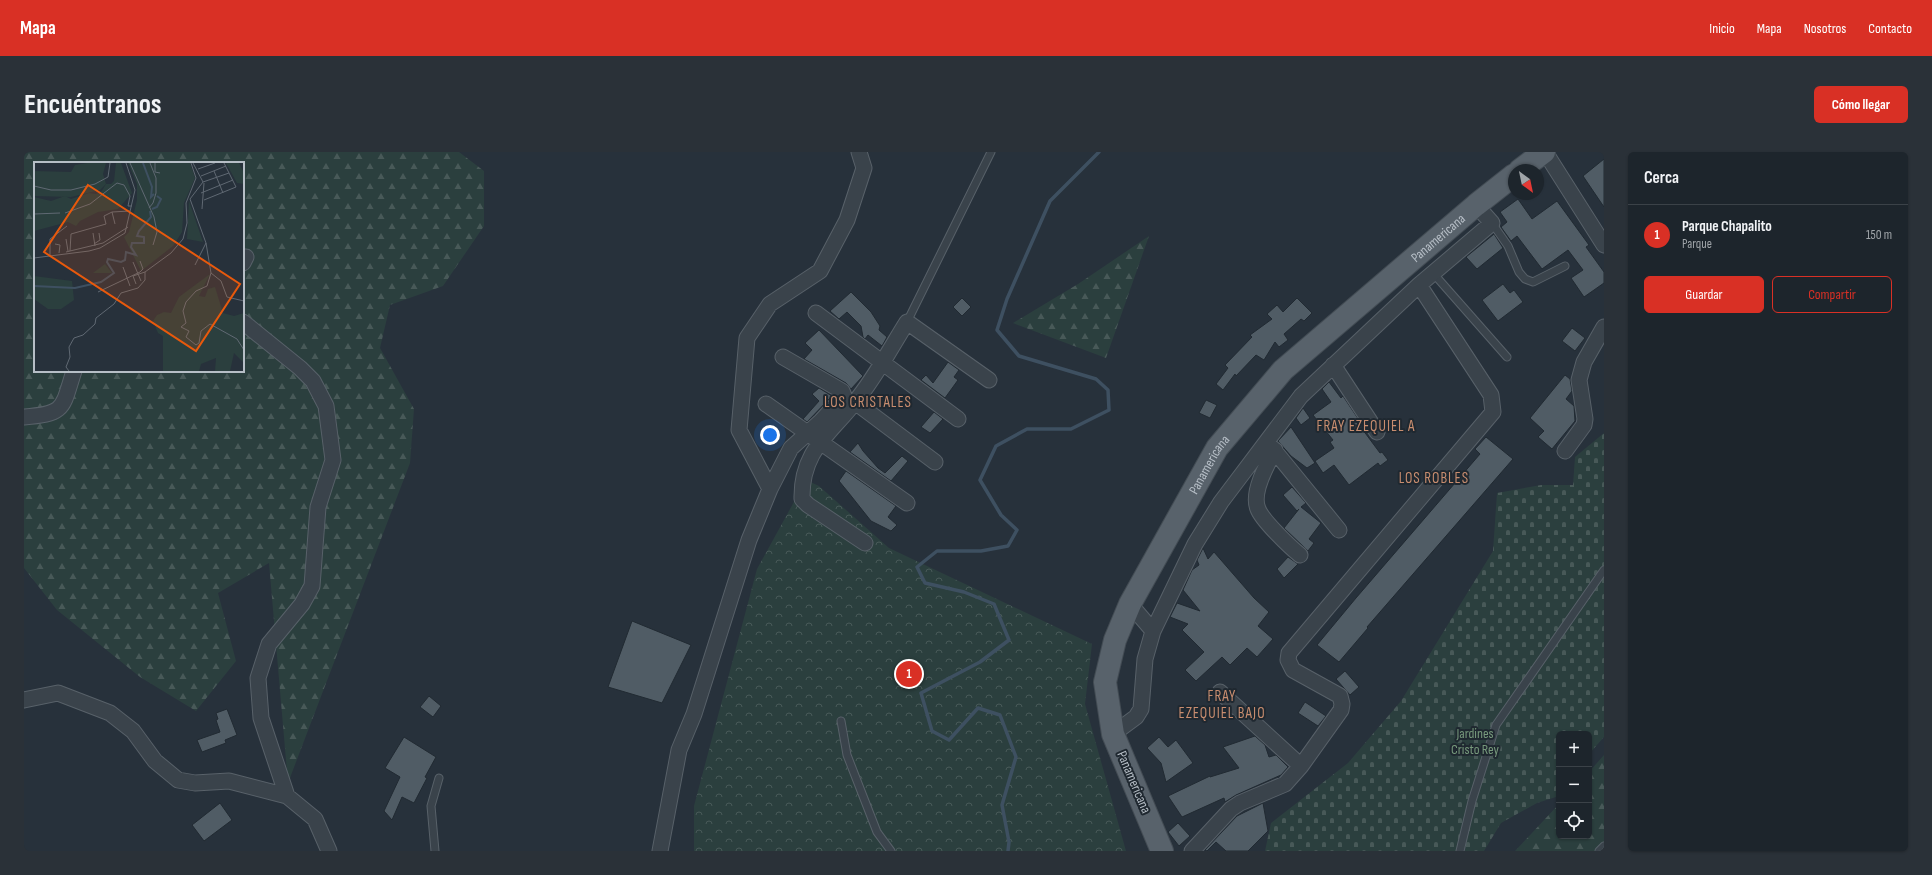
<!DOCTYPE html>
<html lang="es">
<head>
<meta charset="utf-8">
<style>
  :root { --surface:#1d252c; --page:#2a3138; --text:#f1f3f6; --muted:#a0a5a9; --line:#3b4248; --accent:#d93025 }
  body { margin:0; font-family:"Sofia Sans Condensed",sans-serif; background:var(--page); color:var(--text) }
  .controls { position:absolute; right:12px; bottom:12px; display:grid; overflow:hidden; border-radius:6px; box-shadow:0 1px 3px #0004 }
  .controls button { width:36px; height:36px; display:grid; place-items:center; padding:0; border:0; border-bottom:1px solid var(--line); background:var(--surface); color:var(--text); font:20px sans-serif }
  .compass { position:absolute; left:1484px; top:12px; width:36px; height:36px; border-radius:50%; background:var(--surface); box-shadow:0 1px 3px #0004; rotate:147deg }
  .you { position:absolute; left:746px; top:283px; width:14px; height:14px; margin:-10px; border:3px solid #fff; border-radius:50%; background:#1a73e8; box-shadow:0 0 0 6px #1a73e833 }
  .badge { display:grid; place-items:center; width:26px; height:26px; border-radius:50%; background:var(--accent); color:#fff; font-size:13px; font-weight:700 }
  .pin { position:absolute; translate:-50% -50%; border:2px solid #fff; box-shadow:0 1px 4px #0006 }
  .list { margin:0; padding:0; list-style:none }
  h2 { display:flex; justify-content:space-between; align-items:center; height:52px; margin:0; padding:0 16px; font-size:17px }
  h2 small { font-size:13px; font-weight:400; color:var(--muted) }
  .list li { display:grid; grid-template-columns:26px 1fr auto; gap:12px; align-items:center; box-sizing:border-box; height:60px; padding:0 16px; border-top:1px solid var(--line) }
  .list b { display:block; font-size:15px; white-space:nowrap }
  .list p { margin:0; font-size:13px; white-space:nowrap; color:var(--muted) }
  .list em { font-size:13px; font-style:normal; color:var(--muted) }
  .actions { display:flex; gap:8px; padding:12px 16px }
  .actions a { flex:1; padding:9px 0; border:1px solid var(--accent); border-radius:6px; text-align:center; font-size:14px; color:var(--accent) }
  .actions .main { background:var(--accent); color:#fff }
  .icon { flex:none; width:22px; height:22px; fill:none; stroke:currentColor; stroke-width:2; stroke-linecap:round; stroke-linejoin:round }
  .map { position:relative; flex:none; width:1580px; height:699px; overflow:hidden; border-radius:6px }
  header { display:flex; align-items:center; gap:24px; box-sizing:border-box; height:56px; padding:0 20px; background:var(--accent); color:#fff }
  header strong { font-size:19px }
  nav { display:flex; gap:22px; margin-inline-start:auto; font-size:14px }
  .intro { display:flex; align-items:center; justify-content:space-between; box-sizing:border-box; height:96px; padding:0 24px }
  h1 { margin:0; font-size:28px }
  .button { padding:10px 18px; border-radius:6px; background:var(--accent); color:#fff; font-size:14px; font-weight:700 }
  main { display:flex; gap:24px; padding:0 24px }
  aside { flex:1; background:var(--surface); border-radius:6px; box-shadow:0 1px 3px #0004 }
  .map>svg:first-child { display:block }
  .forest { fill:url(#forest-firs); fill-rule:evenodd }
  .cemetery { fill:url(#cemetery-stones) }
  .park { fill:url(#park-crowns) }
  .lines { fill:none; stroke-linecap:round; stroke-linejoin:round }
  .stream { stroke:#3e5061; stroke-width:3.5 }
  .building { fill:#505c65; stroke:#212a32 }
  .service-casing { stroke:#586169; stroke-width:9 }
  .minor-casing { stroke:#586169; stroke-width:17 }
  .primary-casing { stroke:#434c54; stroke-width:24 }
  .service { stroke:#3a434b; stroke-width:7 }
  .minor { stroke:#3a434b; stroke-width:15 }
  .primary { stroke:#58626b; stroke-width:22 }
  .labels { text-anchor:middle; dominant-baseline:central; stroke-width:4; stroke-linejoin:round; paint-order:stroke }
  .street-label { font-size:14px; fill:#b6bec6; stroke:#1f2830 }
  .park-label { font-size:14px; fill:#77997c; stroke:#1f2830 }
  .neighbourhood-label { font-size:15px; letter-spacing:1px; fill:#c88d6f; stroke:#1f2830 }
  .inset-river { fill:none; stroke:#3e5061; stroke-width:2 }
  .inset-road { fill:none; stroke:#606973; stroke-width:1 }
  .view { fill:#e8590c; fill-opacity:0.15; stroke:#e8590c; stroke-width:2 }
  .inset-edge { fill:none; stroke:#b6bec6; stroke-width:2 }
</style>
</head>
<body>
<header>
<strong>Mapa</strong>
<nav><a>Inicio</a><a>Mapa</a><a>Nosotros</a><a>Contacto</a></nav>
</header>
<div class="intro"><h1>Encuéntranos</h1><a class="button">Cómo llegar</a></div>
<main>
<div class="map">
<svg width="1580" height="699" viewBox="0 0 1580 699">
  <defs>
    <pattern id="forest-firs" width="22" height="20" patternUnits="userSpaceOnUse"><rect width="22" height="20" fill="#2b3f3e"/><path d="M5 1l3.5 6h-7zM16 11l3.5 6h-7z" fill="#485958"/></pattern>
    <pattern id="cemetery-stones" width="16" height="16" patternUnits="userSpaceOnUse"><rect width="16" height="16" fill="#2b3f3e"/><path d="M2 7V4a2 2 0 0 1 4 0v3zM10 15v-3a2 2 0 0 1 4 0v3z" fill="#485958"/></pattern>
    <pattern id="park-crowns" width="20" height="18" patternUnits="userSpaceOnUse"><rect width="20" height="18" fill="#2b3f3e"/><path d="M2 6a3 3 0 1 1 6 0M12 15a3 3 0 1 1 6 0" fill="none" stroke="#485958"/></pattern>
  </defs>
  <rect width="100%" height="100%" fill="#27313b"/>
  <path class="forest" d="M 0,0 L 435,0 L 460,19 L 460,74 L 419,134 L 366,153 L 356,196 L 390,257 L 386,311 L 264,631 L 245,411 L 194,441 L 212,509 L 172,559 L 116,525 L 33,458 L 0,416 ZM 11,11 L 219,11 L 219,219 L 11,219 Z
    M 1125,84 L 1082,206 L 989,171 L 1054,132 Z
    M 1580,603 L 1580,699 L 1491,699 L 1535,652 L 1535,684 L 1565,684 L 1565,620 Z"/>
  <path class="cemetery" d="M 1580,281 L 1580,585 L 1565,602 L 1565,582 L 1535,582 L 1535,644 L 1513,651 L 1477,671 L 1460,699 L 1241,699 L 1247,671 L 1324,611 L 1377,549 L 1469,399 L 1473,341 L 1517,333 L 1549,333 L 1551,305 Z"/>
  <path class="park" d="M 782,328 L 795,334 L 865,396 L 1068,492 L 1061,552 L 1102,699 L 670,699 L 670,654 L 733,417 Z"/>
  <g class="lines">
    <path class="stream" d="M 984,699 L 985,690 L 978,653 L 992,605 L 976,563 L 954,556 L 925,588 L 908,579 L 897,541 L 956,510 L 985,488 L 970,452 L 940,440 L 901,431 L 893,415 L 913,399 L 957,399 L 984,394 L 993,378 L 977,363 L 956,328 L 972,294 L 1003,277 L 1047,277 L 1085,258 L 1084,238 L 1072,227 L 995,204 L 973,178 L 983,147 L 1026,49 L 1075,0"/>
  </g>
  <path class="building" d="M 1580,7 L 1580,55 L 1559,24 Z
    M 1494,47 L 1508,67 L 1533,49 L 1565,93 L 1562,95 L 1580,120 L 1580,131 L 1560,145 L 1547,126 L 1559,118 L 1544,98 L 1518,117 L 1493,84 L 1487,89 L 1477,75 L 1483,70 L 1476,60 Z
    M 1470,82 L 1479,96 L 1453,117 L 1442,105 Z
    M 1479,132 L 1486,141 L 1490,138 L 1499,150 L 1474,169 L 1458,148 Z
    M 827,140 L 847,160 L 856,174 L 855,178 L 863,185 L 858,194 L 844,183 L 841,187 L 839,185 L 837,174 L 823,160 L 815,167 L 806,159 Z
    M 938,146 L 947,155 L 938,164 L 929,155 Z
    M 1273,146 L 1288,161 L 1280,169 L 1277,167 L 1260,182 L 1264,188 L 1255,195 L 1251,190 L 1240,208 L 1232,203 L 1212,224 L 1211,222 L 1199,238 L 1192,232 L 1204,216 L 1201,213 L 1228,185 L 1226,183 L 1248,167 L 1243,162 L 1253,153 L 1259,160 Z
    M 1548,176 L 1561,186 L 1551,199 L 1538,189 Z
    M 795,178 L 839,224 L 827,237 L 822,231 L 780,207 L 788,198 L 781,191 Z
    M 924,210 L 935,218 L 930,225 L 934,228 L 921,246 L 897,228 L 902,223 L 909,231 Z
    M 1541,223 L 1546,227 L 1548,239 L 1542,247 L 1550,254 L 1551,269 L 1528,297 L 1514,285 L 1520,279 L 1506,266 Z
    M 1305,230 L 1317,246 L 1319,244 L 1335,268 L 1333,270 L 1356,301 L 1358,300 L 1364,308 L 1356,314 L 1354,311 L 1325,333 L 1310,313 L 1299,321 L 1291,309 L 1310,296 L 1306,290 L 1309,288 L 1289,263 L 1307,250 L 1298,237 Z
    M 795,236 L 808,244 L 783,270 L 779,267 L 795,249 L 788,242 Z
    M 1182,248 L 1193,253 L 1186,266 L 1175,261 Z
    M 1279,256 L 1286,266 L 1277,273 L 1272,266 Z
    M 910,260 L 919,267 L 906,281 L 897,275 Z
    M 1267,275 L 1291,311 L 1283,316 L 1267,304 L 1254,289 Z
    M 1462,285 L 1489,307 L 1343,475 L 1344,476 L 1315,510 L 1293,493 L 1332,446 L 1456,302 L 1451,297 Z
    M 834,291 L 839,299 L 854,316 L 861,321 L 878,304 L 884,309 L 867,329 L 826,300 Z
    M 822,319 L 872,354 L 864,365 L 873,373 L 867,379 L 847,369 L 824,340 L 815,329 Z
    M 1268,335 L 1282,351 L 1277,355 L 1297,371 L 1285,387 L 1290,391 L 1284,399 L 1260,376 L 1275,357 L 1273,359 L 1259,343 Z
    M 1179,396 L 1184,407 L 1190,400 L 1230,446 L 1245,460 L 1234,474 L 1249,487 L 1233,505 L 1223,496 L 1206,513 L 1198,505 L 1172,529 L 1161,518 L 1180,500 L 1158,478 L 1164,472 L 1146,465 L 1153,451 L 1176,459 L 1159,438 L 1168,418 L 1175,413 L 1173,408 Z
    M 1264,405 L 1274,412 L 1260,426 L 1253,417 Z
    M 608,469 L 667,493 L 638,551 L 584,535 Z
    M 1321,519 L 1335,535 L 1326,543 L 1312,527 Z
    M 405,544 L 417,554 L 409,565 L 396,555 Z
    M 1281,550 L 1302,564 L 1294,574 L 1274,561 Z
    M 203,557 L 213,583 L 201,588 L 202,591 L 178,600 L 173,588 L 196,580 L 192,568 L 194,567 L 192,561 Z
    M 1231,584 L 1241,593 L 1245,605 L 1252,603 L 1264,615 L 1257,623 L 1212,643 L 1201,650 L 1200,646 L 1158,665 L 1144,644 L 1186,624 L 1186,625 L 1215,616 L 1199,595 Z
    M 380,585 L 412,605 L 401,625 L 403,626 L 390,651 L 378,645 L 368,668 L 360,659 L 376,625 L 361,616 Z
    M 1135,585 L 1144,595 L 1152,588 L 1169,611 L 1142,630 L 1137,611 L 1123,596 Z
    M 196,651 L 208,668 L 180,689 L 168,673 Z
    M 1239,651 L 1244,679 L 1224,699 L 1202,699 L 1192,690 L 1183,699 L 1181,698 L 1213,664 Z
    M 1154,671 L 1166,684 L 1155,694 L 1144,680 Z"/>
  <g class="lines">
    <g class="service-casing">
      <path id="service" d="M 1468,71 L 1484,94 L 1495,120 L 1501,127 L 1509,130 L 1541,114
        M 1409,121 L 1483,205
        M 883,170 L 967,0
        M 817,569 L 823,603 L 853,680 L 867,699
        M 411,699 L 407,654 L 415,626
        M 1436,699 L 1448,649 L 1472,573 L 1580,418
        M 1575,699 L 1580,694"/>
    </g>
    <g class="minor-casing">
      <path id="minor" d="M 1521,0 L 1580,93
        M 219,105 L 222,105 L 219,111
        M 792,161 L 934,267
        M 219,170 L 276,216 L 289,229 L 302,254 L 309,308 L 294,355 L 288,434 L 278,452 L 245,492 L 234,526 L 237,566 L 263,644
        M 1309,213 L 1353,280
        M 831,250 L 911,310
        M 742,252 L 883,351
        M 0,265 C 42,262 38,256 50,219
        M 1245,292 L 1315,378
        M 1251,298 C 1243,312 1227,341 1234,357 C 1238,368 1266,395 1276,403
        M 1541,299 L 1560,273 L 1561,267 L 1555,228 L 1560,210 L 1580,175
        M 746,337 L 767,296 L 797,269 L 820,244 L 818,239 L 759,205
        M 841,391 L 784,353 L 778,347 C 777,299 805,283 831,250 C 851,226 866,197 883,170 L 965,228
        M 1106,452 L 1129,479
        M 1196,540 L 1277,614
        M 0,548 L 34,541 L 86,561 L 109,579 L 131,609 L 154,628 L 171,631 L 205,629 L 263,644 L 291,667 L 305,699
        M 1089,582 L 1112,565 L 1117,557 L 1121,507 L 1129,479 L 1171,392 L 1197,350 L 1277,244 L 1395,133
        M 636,699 L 655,598 L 670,562 L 725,388 L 746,337 L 715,278 L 723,186 L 746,152 L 796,119 L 823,68 L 840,16 L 835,0
        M 1168,699 L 1207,657 L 1216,651 L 1261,632 L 1277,614 L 1317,558 L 1318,552 L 1316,544 L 1269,518 L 1264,508 L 1265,501 L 1469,260 L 1467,243 L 1395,133 L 1468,71 L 1452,53"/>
    </g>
    <g class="primary-casing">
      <g id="primary">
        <path d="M 1496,18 L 1520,0"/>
        <path id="s1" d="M 1138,699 L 1089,582 L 1081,530 L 1091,488 L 1106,452 L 1193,296 L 1259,218 L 1452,53 L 1490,23"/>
      </g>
    </g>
    <use href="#service" class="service"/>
    <use href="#minor" class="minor"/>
    <use href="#primary" class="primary"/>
  </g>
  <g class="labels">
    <g class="street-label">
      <text stroke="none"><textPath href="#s1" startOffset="746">Panamericana</textPath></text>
      <text stroke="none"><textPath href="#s1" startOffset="422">Panamericana</textPath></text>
      <text transform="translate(1110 630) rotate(67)">Panamericana</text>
    </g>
    <g class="park-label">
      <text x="1451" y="581">Jardines<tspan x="1451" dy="16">Cristo Rey</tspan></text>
    </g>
    <g class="neighbourhood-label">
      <text x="844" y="250">LOS CRISTALES</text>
      <text x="1342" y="274">FRAY EZEQUIEL A</text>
      <text x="1410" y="326">LOS ROBLES</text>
      <text x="1198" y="544">FRAY<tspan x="1198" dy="17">EZEQUIEL BAJO</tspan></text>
    </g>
  </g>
  <g transform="translate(10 10)">
    <rect width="210" height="210" fill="#27313b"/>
    <path d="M 192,1 L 205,1 L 210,11 L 210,22 L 203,21 Z" fill="#2b3f3e"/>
    <path d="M 53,1 L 72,1 L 69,12 L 72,22 L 66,28 L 37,35 L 0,34 L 0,9 L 37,10 L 41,3 ZM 155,39 L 169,80 L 153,77 ZM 71,102 L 78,111 L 59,111 ZM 176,112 L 165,134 L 171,135 L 174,127 L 181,125 L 189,151 L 200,154 L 210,151 L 210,201 L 200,191 L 196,209 L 181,209 L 182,196 L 167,202 L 165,209 L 129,209 L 129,174 L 124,171 L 119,159 L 123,153 L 130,150 L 137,151 L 145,135 ZM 0,114 L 38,119 L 40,138 L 27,147 L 14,147 L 0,137 Z" fill="#2b3f3e"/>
    <path d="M 82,1 L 87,1 L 98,31 L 84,47 L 64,50 L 46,59 L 42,64 L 34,60 L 0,69 L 0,35 L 17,39 L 31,34 L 37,37 L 55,31 L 62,32 L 67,30 L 72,22 L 77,22 L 80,19 Z" fill="#2b3f3e"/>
    <path d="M 94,1 L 156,1 L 161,16 L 150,41 L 148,70 L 139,84 L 107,109 L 90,75 L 95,70 L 103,38 L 103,22 Z" fill="#2b3f3e"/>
    <path class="inset-river" d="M 109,1 L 118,25 L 117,35 L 120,32M 118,47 L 123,45 L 127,37 L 123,34M 0,124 L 41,126 L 67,120 L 80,111 L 73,100 L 74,97 L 87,100 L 91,98 L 92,90 L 102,93 L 97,85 L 98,81 L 110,81 L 110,75 L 103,74 L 105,69 L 117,55 L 116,49"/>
    <path class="inset-road" d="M 96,1 L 120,55 L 123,70 L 119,83M 121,1 L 121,10 L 126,11M 159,1 L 169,20M 164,7 L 181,1M 180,9 L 189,31M 167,14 L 192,4M 169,20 L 195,11M 0,24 L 17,28 L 37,28 L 61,22 L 74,15 L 76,1M 167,31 L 199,18M 156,37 L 172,81 L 177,111 L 187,119 L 193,135 L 210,139M 156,37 L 169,20M 170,38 L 202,25 L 190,1M 115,46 L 119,41 L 122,31 L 122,16 L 116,1M 168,47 L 170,21M 78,50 L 81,62M 31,51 L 56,42 L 83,21 L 90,23 L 96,34 L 94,44 L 98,44M 0,52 L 26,51M 59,71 L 61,84M 32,77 L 34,89M 21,82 L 26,83 L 25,91M 60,82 L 66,78 L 65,71M 36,89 L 69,81 L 94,65M 32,90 L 36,89 L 37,72 L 72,62 L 70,54 L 78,50 L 96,49M 16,94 L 16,77 L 33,64M 0,96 L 55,89 L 66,86 L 91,71 L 101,28 L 92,1M 99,100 L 107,119M 161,103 L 172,81M 89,105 L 96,124M 177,111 L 173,124 L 162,129 L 152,140 L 149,149 L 152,161 L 147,165 L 155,169 L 152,175 L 162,183 L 165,181 L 167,169 L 176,162 L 203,177 L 210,188M 102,122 L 99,114 L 111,110M 64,130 L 106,110 L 109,107 L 106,99M 35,209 L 32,205 L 36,195 L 35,185 L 40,176 L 49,173 L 61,162 L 62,156 L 80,142 L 87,131 L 104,126 L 111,118 L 111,110 L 137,91 L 149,77 L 153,61 L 152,41 L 162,16 L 157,1"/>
    <path class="view" d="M 54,23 L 206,122 L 162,189 L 10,90 Z"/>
    <rect width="210" height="210" class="inset-edge"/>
  </g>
</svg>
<div class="controls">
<button>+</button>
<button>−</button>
<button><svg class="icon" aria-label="locate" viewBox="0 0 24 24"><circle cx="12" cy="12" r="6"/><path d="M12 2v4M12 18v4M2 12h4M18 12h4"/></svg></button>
</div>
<svg class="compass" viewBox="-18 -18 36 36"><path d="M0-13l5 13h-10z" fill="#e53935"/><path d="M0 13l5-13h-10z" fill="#a0a5a9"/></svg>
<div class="you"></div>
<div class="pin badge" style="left:885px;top:522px">1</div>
</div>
<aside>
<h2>Cerca<small></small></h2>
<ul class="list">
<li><span class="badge">1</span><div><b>Parque Chapalito</b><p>Parque</p></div><em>150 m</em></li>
</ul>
<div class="actions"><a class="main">Guardar</a><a>Compartir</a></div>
</aside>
</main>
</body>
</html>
